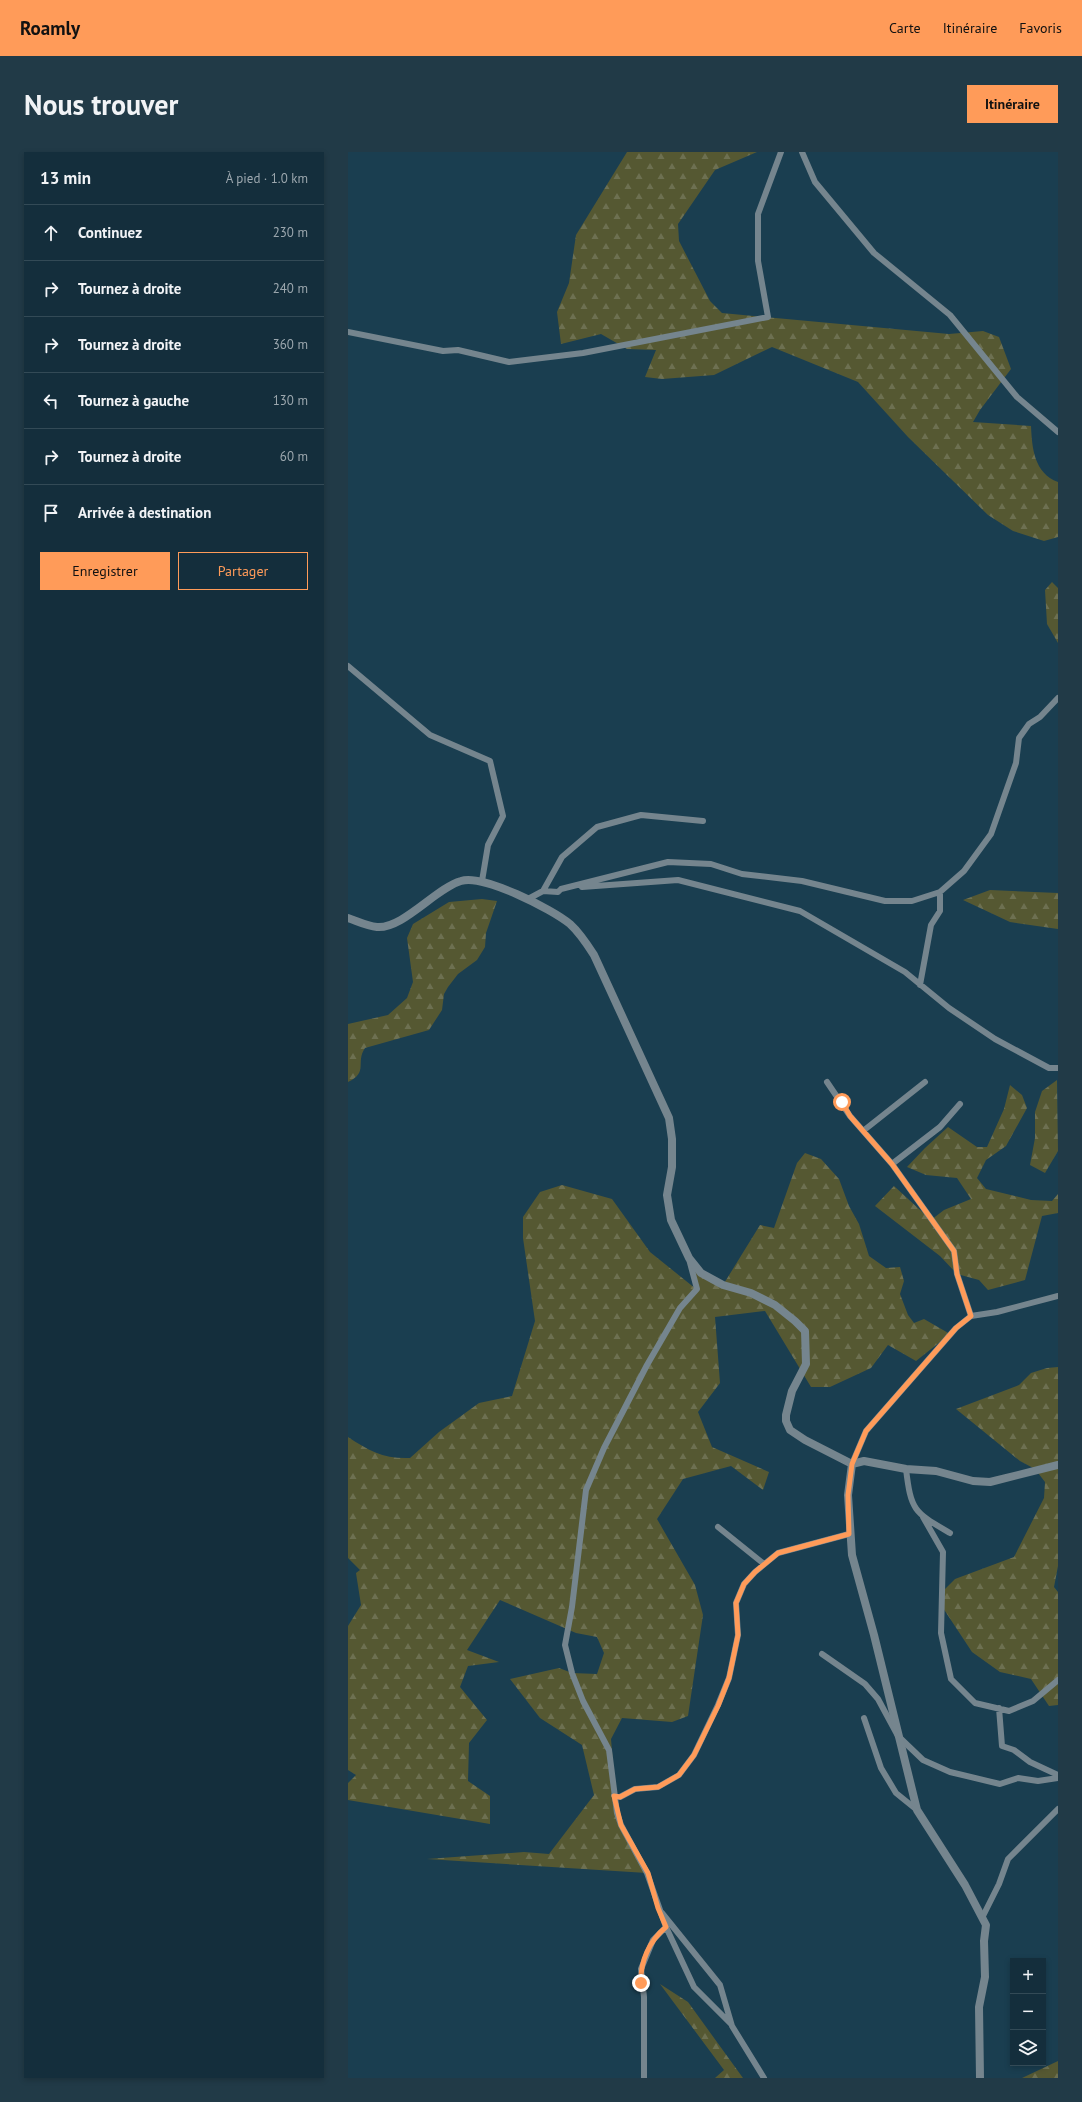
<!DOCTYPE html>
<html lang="fr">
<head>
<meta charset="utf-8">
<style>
  :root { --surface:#142e3c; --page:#213a47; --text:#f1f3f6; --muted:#9da8af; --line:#334a56; --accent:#ff9b59 }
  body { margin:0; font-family:"PT Sans",sans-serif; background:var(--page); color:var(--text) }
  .controls { position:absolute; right:12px; bottom:12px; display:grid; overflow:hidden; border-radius:0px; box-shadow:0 2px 6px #0003 }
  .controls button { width:36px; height:36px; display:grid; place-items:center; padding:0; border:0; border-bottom:1px solid var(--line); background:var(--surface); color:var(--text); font:20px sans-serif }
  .stop { position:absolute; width:12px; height:12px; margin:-9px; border:3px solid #ff9b59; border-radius:50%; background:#fff }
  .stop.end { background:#ff9b59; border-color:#fff; box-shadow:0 1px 4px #0008 }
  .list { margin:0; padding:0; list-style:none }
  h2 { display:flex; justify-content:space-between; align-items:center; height:52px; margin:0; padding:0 16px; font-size:17px }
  h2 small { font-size:13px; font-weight:400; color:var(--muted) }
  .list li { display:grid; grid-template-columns:26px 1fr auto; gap:12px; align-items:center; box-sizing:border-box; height:56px; padding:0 16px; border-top:1px solid var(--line) }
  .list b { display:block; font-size:15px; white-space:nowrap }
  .list em { font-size:13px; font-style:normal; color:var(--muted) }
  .actions { display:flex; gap:8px; padding:12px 16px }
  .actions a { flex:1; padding:9px 0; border:1px solid var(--accent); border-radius:0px; text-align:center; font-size:14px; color:var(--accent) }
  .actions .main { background:var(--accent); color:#111 }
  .icon { flex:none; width:22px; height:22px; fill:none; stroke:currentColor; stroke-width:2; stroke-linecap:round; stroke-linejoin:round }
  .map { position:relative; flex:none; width:710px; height:1926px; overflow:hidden; border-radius:0px }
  header { display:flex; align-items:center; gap:24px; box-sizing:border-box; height:56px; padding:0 20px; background:var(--accent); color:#111 }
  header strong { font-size:19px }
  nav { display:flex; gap:22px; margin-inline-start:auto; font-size:14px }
  .intro { display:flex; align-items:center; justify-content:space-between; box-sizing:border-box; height:96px; padding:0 24px }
  h1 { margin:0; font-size:28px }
  .button { padding:10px 18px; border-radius:0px; background:var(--accent); color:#111; font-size:14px; font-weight:700 }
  main { display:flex; gap:24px; padding:0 24px }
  aside { flex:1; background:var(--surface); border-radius:0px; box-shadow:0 2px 6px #0003 }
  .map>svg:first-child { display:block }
  .forest { fill:url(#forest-firs) }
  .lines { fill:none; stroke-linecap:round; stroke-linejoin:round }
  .minor { stroke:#75858e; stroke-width:6 }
  .tertiary { stroke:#75858e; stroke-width:8 }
  .route { stroke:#ff9b59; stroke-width:5 }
</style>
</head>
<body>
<header>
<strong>Roamly</strong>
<nav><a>Carte</a><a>Itinéraire</a><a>Favoris</a></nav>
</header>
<div class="intro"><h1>Nous trouver</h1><a class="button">Itinéraire</a></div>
<main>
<aside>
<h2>13 min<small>À pied · 1.0 km</small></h2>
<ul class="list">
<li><svg class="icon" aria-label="ahead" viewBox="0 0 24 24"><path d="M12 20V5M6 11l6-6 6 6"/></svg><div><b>Continuez</b></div><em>230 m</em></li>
<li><svg class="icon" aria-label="right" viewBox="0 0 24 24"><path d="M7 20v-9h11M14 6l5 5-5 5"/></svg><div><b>Tournez à droite</b></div><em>240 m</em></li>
<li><svg class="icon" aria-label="right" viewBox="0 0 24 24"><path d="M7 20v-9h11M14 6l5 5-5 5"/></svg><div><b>Tournez à droite</b></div><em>360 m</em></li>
<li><svg class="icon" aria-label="left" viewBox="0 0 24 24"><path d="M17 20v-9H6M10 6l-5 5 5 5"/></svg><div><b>Tournez à gauche</b></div><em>130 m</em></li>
<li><svg class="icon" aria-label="right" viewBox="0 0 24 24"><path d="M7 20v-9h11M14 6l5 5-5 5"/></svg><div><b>Tournez à droite</b></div><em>60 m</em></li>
<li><svg class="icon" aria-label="arrive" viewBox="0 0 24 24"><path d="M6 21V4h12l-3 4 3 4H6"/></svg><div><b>Arrivée à destination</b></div></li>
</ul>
<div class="actions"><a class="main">Enregistrer</a><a>Partager</a></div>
</aside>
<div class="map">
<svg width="710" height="1926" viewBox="0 0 710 1926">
  <defs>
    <pattern id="forest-firs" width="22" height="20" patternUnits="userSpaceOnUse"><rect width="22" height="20" fill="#555832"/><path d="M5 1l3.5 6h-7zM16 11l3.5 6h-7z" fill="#6d7051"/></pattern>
  </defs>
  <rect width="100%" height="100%" fill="#1a3e50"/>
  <path class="forest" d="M 279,0 L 409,0 L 367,18 L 330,72 L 331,89 L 362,149 L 374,161 L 601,182 L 635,179 L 651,185 L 663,217 L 632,258 L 625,270 L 683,274 C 684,296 686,321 710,330 L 710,385 L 696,389 L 665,379 L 640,363 L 560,285 L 510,230 L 424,195 L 366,223 L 314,227 L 297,225 L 308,198 L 279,197 L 253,182 L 213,192 L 209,160 L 221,131 L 228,83 Z
    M 704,430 L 710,436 L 710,491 L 699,472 L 697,438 Z
    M 642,738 L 710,741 L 710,777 L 662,770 L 615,748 Z
    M 134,747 L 149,749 L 138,781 L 137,795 L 129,808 L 110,822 L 100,835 L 96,842 L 94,858 L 81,878 L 17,896 C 7,911 21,920 0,930 L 0,872 L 40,863 L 59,846 L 65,830 L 59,786 L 65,772 L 101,750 Z
    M 709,928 L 710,999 L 697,1021 L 682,1013 L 687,986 L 687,960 L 694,939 Z
    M 662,933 L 674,943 L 679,956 L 658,994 L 638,1008 L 629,1026 L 638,1037 L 683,1048 L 704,1049 L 710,1042 L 710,1061 L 694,1064 L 677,1128 L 640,1138 L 631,1128 L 609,1122 L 592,1104 L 527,1054 L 546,1034 L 583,1068 L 596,1058 L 623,1047 L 609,1026 L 578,1023 L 559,1015 L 577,996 L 600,975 L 629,995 L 639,995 L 656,957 Z
    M 457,1001 L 473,1007 L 491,1027 L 501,1054 L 511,1072 L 521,1104 L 538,1116 L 552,1115 L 556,1129 L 552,1142 L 560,1163 L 566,1171 L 576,1167 L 602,1182 L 568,1209 L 540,1193 L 523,1216 L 482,1235 L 463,1235 L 417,1159 L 367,1165 L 372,1231 L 350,1260 L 364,1295 L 421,1320 L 415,1338 L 383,1314 L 335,1327 L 309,1367 L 347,1433 L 355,1463 L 340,1564 L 324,1570 L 274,1566 L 263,1587 L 269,1661 L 299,1721 L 79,1707 L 176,1700 L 201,1702 L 246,1643 L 234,1593 L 192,1566 L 162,1527 L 211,1516 L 224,1521 L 249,1522 L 256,1501 L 249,1485 L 228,1481 L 152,1448 L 119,1498 L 151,1510 L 120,1514 L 112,1535 L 139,1568 L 121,1591 L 120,1629 L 142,1644 L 142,1672 L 0,1648 L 0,1631 L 8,1623 L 0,1618 L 0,1474 L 13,1453 L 8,1421 L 12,1418 L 0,1406 L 0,1285 C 21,1299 36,1307 62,1306 L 91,1280 L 131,1251 L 164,1244 L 187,1169 L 175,1086 L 175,1065 L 192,1040 L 214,1033 L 264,1047 L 302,1100 L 348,1137 L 341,1106 L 353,1121 L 375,1133 L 412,1073 L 426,1076 L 449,1011 Z
    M 710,1215 L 710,1414 L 706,1435 L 710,1440 L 710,1553 L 701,1554 L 683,1527 L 652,1520 L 624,1500 L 595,1456 L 595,1439 L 607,1427 L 666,1405 L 696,1346 L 697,1330 L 687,1317 L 672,1309 L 608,1257 L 671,1233 L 683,1221 L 699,1216 Z
    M 312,1832 L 340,1850 L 395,1926 L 367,1926 L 376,1918 Z
    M 710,1909 L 710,1926 L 674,1926 Z"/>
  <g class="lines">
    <path class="minor" d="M 454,0 L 467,30 L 526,101 L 602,163 L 669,245 L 710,280
      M 0,180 L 95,199 L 110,198 L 161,210 L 235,201 L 420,165 L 410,109 L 410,62 L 433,0
      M 0,514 L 82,583 L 142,609 L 155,664 L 140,693 L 134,729
      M 234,735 L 330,728 L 452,759 L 557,820 L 601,856 L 647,887 L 701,916 L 710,916
      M 195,739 L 214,705 L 249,675 L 293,663 L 355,669
      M 180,747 L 195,739 L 210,740 L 213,737 L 320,710 L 363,712 L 394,722 L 454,729 L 537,749 L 564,749 L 592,740 L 616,719 L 643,682 L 668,611 L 671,586 L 681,572 L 692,565 L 710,546
      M 572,833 L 583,773 L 592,759 L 592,740
      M 479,930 L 502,964 L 544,1012 L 606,1099 L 609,1122 L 623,1164
      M 515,979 L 577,930
      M 544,1012 L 592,975 L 612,952
      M 504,1312 L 518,1279 L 608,1176 L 623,1164 L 649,1160 L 710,1144
      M 558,1317 C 563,1359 566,1360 602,1381
      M 575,1365 L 595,1400 L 593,1481 L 603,1527 L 627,1551 L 661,1559 L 685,1549 L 710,1528
      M 370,1375 L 416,1412
      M 474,1502 L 517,1532 L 530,1547 L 550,1584 L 575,1608 L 602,1620 L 652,1632 L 670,1626 L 690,1629 L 710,1626
      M 651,1556 L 654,1594 L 666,1598 L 682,1610 L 710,1623
      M 516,1566 L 533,1616 L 548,1641 L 569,1658
      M 266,1643 L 272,1645 L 287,1637 L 310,1635 L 331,1623 L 346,1603 L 370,1553 L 381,1526 L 390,1483 L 388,1451 L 396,1432 L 407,1420 L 430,1401 L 501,1382
      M 314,1761 L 372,1833 L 384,1874 L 416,1926
      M 635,1764 L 651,1732 L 660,1707 L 710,1657
      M 318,1775 L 346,1835 L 383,1872
      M 296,1926 L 296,1845 L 293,1817 L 305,1788 L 318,1775 L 299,1721 L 273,1673 L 269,1661 L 261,1598 L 235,1549 L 224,1521 L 217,1493 L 224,1455 L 238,1338 L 256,1296 L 299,1213 L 332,1156 L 349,1137 L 341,1107"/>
    <path class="tertiary" d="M 0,766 C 9,769 19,774 29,775 C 55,777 88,736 113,729 C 135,722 204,757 222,772 C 232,781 239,792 246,803 L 321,966 L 324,987 L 324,1015 L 319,1043 L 323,1068 L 341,1106 L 353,1121 L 375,1133 L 403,1141 L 427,1153 L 447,1169 L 457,1179 L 458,1212 L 444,1239 L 438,1263 L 438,1269 L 442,1278 L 457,1288 L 504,1312 L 516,1309 L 558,1317 L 588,1319 L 625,1329 L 642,1330 L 710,1313
      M 504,1312 L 500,1343 L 504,1403 L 526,1483 L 569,1658 L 617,1733 L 638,1773 L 636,1789 L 637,1825 L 631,1855 L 632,1926"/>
  </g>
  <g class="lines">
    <path class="route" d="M 293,1831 C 292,1810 301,1789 318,1775 L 310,1756 L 300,1721 L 273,1673 L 266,1644 L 272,1645 L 287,1637 L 310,1635 L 331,1623 L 346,1603 L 370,1554 L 381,1526 L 390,1483 L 388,1451 L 396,1432 L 407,1420 L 430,1401 L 501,1382 L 500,1343 L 504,1312 L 518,1279 L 608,1176 L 623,1164 L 609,1122 L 606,1099 L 544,1012 L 502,964 L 494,950"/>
  </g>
</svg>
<div class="controls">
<button>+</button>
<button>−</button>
<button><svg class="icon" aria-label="layers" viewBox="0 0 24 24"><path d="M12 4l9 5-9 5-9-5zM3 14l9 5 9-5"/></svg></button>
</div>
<div class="stop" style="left:494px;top:950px"></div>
<div class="stop end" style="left:293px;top:1831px"></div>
</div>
</main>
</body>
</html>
